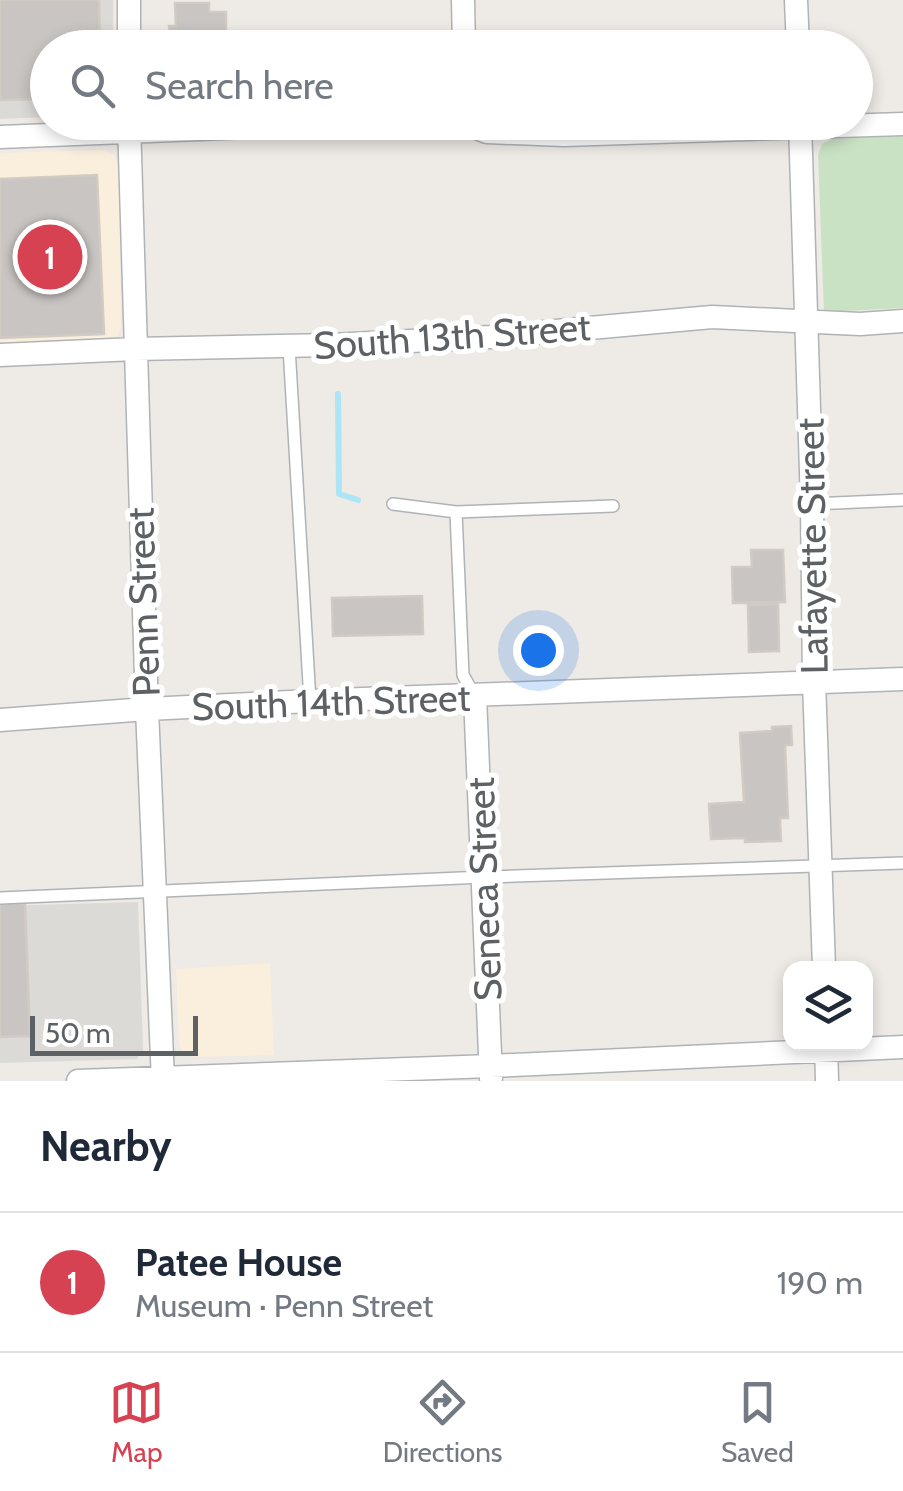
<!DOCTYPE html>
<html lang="en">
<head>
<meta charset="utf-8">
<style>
  :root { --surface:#fff; --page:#f2f2f3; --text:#1f2937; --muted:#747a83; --line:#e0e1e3; --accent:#d74252 }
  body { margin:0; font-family:Cabin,sans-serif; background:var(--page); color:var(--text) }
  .controls { position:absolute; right:30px; bottom:30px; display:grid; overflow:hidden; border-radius:20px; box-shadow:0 5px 15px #0003 }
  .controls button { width:90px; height:90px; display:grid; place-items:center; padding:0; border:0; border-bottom:2px solid var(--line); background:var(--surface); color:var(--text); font:50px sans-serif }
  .scale { position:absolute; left:30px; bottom:25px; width:168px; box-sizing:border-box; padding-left:10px; border:5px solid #5d6164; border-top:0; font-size:28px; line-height:35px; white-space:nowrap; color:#5d6164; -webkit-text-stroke:8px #fff; paint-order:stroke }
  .you { position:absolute; left:538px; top:650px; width:35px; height:35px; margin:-25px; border:8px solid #fff; border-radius:50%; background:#1a73e8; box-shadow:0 0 0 15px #1a73e833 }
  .badge { display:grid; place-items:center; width:65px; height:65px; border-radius:50%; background:var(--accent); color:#fff; font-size:32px; font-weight:700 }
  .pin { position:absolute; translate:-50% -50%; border:5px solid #fff; box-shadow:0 2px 10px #0006 }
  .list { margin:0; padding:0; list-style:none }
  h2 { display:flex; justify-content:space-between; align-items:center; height:130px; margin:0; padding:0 40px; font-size:42px }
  h2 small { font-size:32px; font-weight:400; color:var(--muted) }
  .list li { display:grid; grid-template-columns:65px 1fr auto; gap:30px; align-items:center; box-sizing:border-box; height:140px; padding:0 40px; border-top:2px solid var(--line) }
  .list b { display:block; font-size:38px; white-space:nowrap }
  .list p { margin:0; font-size:32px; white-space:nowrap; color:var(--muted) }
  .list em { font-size:32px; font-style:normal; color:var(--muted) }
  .icon { flex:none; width:55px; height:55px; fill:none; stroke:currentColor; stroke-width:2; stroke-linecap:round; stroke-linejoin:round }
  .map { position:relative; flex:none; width:903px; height:1081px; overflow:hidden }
  .search { position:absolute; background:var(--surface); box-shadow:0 5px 15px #0003; left:30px; right:30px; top:30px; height:110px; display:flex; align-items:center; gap:25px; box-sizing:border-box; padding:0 35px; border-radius:55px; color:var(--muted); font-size:38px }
  .sheet { height:270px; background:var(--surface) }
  nav { display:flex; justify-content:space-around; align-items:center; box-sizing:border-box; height:140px; border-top:2px solid var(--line); background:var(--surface); font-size:28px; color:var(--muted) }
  nav a { display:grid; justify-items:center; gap:5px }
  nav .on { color:var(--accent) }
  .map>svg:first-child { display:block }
  .commercial { fill:#faeedd }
  .industrial { fill:#dcdad7 }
  .green { fill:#cae2c4 }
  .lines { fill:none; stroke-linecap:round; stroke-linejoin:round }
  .stream { stroke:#ade4f6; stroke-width:6 }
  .building { fill:#c9c5c2; stroke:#d2cbc4; stroke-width:2.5 }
  .service-casing { stroke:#b0b3b6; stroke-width:14 }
  .minor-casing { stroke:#b0b3b6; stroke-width:25 }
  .service { stroke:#fff; stroke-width:11 }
  .minor { stroke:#fff; stroke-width:22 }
  .labels { text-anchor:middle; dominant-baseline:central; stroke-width:10; stroke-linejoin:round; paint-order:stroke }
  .street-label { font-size:38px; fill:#5d6164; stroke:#fff }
</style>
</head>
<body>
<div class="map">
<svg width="903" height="1081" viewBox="0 0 903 1081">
  <rect width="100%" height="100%" fill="#eeeae5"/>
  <path class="commercial" d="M 105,150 L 114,155 L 119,166 L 121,327 L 117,337 L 107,341 L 0,345 L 0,153 Z
    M 270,963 L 274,1055 L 195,1057 L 186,1055 L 179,1046 L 176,969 Z"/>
  <path class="industrial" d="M 0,0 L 113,0 L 113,47 L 48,48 L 47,117 L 0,119 Z
    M 138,902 L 143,1050 L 137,1059 L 0,1063 L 0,906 Z"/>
  <path class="green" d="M 903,136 L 903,308 L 824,312 L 818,155 L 822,144 L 831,139 Z"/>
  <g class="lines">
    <path class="stream" d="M 338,394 L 339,494 L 358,500"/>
  </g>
  <path class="building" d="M 0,0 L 99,0 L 100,48 L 48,48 L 48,99 L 0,100 Z
    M 175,3 L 209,3 L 209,12 L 226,12 L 226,36 L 214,36 L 214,48 L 170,48 L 169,26 L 176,26 Z
    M 97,175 L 104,334 L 0,338 L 0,179 Z
    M 751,550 L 783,550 L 785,602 L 733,603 L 732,567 L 752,567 Z
    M 422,596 L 423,634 L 333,636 L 332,598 Z
    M 778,604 L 779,651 L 749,652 L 748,605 Z
    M 791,726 L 792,745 L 785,745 L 788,818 L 780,818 L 781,841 L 745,842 L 745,838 L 711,839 L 709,804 L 744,802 L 740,733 L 772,731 L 772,727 Z
    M 25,903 L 30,1036 L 0,1037 L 0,904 Z"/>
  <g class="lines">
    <g class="service-casing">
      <path id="service" d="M 289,347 L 310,701
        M 393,504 L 456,512 L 613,506
        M 812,504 L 903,500
        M 456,512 L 463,675 L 475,696
        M 0,898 L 484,877 L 903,863"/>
    </g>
    <g class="minor-casing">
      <path id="minor" d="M 463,0 L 464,48
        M 796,0 L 798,48
        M 129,48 L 129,0
        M 129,122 L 147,709 L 163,1081
        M 461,122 L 487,132 L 564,135 L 903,124
        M 800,122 L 812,504 L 814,681 L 824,968
        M 0,137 L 372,122
        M 0,355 L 135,349 L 331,345 L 490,337 L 712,317 L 860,324 L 903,321
        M 475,696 L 491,1078
        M 0,720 L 147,709 L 310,701 L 903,679
        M 826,1044 L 827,1081
        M 78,1081 L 491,1066 L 903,1047"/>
    </g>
    <use href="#service" class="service"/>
    <use href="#minor" class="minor"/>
  </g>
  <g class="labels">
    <g class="street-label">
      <text transform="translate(452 336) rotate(-4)">South 13th Street</text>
      <text transform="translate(812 546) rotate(-91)">Lafayette Street</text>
      <text transform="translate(143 602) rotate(-92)">Penn Street</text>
      <text transform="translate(331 702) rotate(-2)">South 14th Street</text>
      <text transform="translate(484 889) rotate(-92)">Seneca Street</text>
    </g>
  </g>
</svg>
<div class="controls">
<button><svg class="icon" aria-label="layers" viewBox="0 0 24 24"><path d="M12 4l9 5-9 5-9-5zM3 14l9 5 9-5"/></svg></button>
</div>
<div class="scale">50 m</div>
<div class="you"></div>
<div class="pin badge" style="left:50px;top:257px">1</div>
<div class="search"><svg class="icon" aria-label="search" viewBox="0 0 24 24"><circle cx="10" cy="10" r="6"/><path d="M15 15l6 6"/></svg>Search here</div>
</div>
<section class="sheet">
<h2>Nearby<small></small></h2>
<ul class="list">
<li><span class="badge">1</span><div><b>Patee House</b><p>Museum · Penn Street</p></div><em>190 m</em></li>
</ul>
</section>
<nav>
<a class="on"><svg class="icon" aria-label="map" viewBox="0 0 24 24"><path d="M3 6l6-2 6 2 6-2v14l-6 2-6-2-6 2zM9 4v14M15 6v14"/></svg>Map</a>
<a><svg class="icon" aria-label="directions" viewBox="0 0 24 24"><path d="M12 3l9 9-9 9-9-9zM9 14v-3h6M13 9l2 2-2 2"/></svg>Directions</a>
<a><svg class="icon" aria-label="saved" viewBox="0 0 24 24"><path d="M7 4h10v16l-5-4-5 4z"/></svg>Saved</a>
</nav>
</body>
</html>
